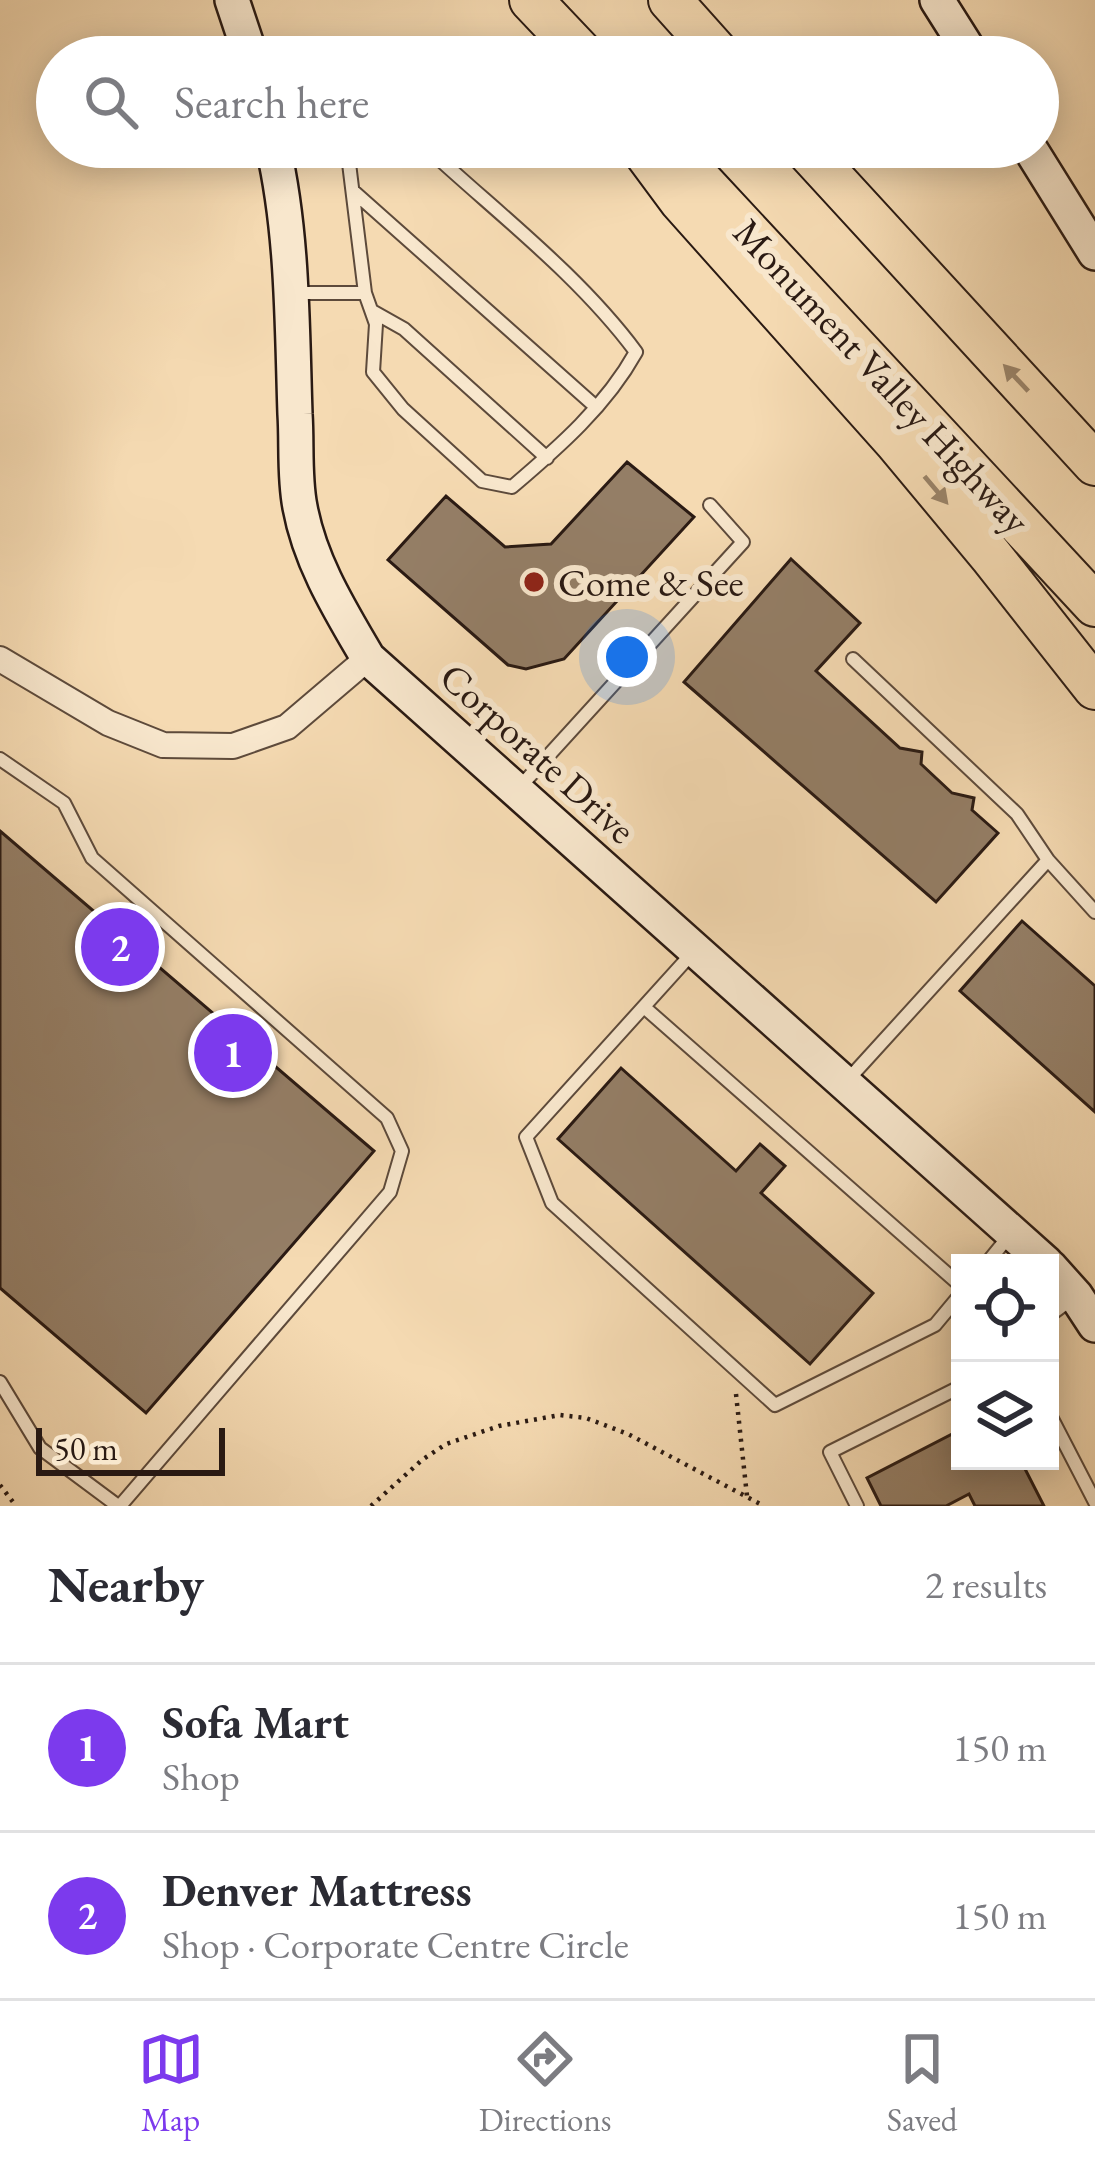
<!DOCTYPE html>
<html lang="en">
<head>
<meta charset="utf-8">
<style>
  :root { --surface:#fff; --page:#f7f7f7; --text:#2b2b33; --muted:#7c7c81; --line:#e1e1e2; --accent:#7c3aed }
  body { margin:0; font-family:"EB Garamond",serif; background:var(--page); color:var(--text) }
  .controls { position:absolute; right:36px; bottom:36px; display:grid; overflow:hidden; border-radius:0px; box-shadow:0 6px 30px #0003 }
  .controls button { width:108px; height:108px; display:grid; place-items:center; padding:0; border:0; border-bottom:3px solid var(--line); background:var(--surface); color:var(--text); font:60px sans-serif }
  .scale { position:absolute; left:36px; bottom:30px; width:189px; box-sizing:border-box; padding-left:12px; border:6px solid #2a1a13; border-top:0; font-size:33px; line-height:42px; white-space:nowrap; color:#2a1a13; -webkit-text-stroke:9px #f8e7cd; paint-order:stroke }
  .you { position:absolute; left:627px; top:657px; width:42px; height:42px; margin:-30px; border:9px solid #fff; border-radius:50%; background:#1a73e8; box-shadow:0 0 0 18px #1a73e833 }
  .badge { display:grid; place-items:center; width:78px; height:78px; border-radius:50%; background:var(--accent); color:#fff; font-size:39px; font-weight:700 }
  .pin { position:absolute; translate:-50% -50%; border:6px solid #fff; box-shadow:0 3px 12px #0006 }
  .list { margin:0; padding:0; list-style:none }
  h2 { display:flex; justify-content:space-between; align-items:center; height:156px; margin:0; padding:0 48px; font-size:51px }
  h2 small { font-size:39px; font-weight:400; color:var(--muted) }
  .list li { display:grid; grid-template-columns:78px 1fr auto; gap:36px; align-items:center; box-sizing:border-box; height:168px; padding:0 48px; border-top:3px solid var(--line) }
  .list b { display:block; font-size:45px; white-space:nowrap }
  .list p { margin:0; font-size:39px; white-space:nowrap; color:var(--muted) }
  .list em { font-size:39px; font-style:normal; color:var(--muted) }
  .icon { flex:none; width:66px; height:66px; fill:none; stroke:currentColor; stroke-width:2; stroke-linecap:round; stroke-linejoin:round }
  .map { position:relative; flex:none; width:1095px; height:1506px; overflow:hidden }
  .search { position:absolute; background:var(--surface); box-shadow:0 6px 30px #0003; left:36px; right:36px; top:36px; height:132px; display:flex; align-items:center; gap:30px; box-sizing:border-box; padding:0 42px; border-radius:66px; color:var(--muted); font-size:45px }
  .sheet { height:492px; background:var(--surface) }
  nav { display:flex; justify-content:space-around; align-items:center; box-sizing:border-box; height:168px; border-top:3px solid var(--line); background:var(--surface); font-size:33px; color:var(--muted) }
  nav a { display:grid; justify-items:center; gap:6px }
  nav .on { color:var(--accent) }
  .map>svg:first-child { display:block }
  .building { fill:#947e66; stroke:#2a1a13; stroke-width:3 }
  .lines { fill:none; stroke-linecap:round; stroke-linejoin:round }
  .lane-casing { stroke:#5d4a3b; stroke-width:16 }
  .street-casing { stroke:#5d4a3b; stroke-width:28 }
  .secondary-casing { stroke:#2a1a13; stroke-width:38 }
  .highway-casing { stroke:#2a1a13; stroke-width:46 }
  .path { stroke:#2a1a13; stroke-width:4.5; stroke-dasharray:3 6; stroke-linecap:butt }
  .lane { stroke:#f8e7cd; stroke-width:12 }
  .street { stroke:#f8e7cd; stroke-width:24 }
  .secondary { stroke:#f8e7cd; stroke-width:33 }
  .highway { stroke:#f5dab2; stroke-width:42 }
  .oneway { fill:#9a846a }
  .poi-dot { fill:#8f2418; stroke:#f8e7cd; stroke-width:4.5 }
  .labels { text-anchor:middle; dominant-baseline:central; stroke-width:12; stroke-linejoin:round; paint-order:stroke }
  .street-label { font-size:39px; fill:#2a1a13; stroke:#f8e7cd }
  .poi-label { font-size:39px; fill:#2a1a13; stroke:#f8e7cd; text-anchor:start }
</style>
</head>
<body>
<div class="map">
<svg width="1095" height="1506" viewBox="0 0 1095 1506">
  <rect width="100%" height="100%" fill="#f5dab2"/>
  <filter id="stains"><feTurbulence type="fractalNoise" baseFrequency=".00167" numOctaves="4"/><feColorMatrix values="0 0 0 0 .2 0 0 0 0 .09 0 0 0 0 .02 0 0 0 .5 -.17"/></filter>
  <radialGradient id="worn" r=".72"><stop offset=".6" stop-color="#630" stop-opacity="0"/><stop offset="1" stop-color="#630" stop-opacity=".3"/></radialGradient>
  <path class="building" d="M 627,462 L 694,517 L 564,659 L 526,669 L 508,665 L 388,560 L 446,496 L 505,547 L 551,544 Z
    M 791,559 L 860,623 L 816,671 L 900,748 L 922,752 L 921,764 L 952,793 L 974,798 L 972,810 L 998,833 L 936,902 L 684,682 Z
    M 0,831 L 374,1151 L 146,1413 L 0,1288 Z
    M 1022,921 L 1095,986 L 1095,1112 L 960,991 Z
    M 621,1068 L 736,1171 L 760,1144 L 785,1166 L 761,1193 L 873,1293 L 810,1364 L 558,1139 Z
    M 960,1430 L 960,1461 L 1021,1461 L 1044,1506 L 975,1506 L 969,1494 L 946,1506 L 881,1506 L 867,1478 Z"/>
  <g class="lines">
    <g class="lane-casing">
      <path id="lane" d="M 347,147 L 365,293 L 376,324 L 373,372 L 403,409 L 482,481 L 512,487 C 559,447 606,406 636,352 C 578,274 497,213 426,147
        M 353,191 L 596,407
        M 292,293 L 365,293
        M 372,311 L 404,329 L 547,458
        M 853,659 L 1017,814 L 1048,860
        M 0,759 L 64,803 L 92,858 L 387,1118 L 402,1151 L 390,1192 L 120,1506
        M 518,789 L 743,542 L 710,505
        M 695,950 L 526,1137 L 552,1203 L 775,1405 L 935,1325 L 960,1295
        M 644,1007 L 960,1285
        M 845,1083 L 1048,860 L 1095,912
        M 987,1263 L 1009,1236
        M 1050,1315 L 1073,1298
        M 0,1382 L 40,1448 L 118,1506
        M 1050,1415 L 1095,1502
        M 857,1506 L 830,1452 L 960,1387"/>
    </g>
    <g class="street-casing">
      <path id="street" d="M 0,659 L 108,723 L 163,745 L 233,746 L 287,727 L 368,658"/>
    </g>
    <g class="secondary-casing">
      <path id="secondary" d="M 232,0 L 251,57
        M 937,0 L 973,57
        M 273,147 C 293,234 292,325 295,414 C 297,444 294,477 300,507 C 310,562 340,610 368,658 L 1046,1263
        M 1029,147 L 1095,253
        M 1050,1267 L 1076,1296 L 1095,1325"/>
    </g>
    <g class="highway-casing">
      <path id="highway" d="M 531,0 L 585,57
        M 670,0 L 721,57
        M 641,147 L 681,201 L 897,443 L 991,556 L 1095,688
        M 804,147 L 1095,464
        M 699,179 L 1095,605"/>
    </g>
    <path class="path" d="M 736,1394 L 747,1496
      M 0,1485 L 16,1506
      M 371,1506 L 422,1460 L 446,1444 L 499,1426 L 560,1415 L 586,1418 L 628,1434 L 764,1506"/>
    <use href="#lane" class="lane"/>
    <use href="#street" class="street"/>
    <use href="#secondary" class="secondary"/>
    <use href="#highway" class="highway"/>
  </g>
  <defs><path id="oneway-solid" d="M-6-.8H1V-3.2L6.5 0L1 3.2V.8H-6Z" transform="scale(3)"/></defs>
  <g class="oneway">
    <use href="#oneway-solid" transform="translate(1016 378) rotate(-133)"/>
    <use href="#oneway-solid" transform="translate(936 490) rotate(50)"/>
  </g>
  <circle class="poi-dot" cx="534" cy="582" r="12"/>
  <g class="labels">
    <g class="street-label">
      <text transform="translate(882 376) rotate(47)">Monument Valley Highway</text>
      <text transform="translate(538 753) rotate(42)">Corporate Drive</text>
    </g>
    <g class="poi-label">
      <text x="558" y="582">Come &amp; See</text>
    </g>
  </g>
  <rect width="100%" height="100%" filter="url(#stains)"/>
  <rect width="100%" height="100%" fill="url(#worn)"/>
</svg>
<div class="controls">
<button><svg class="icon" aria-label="locate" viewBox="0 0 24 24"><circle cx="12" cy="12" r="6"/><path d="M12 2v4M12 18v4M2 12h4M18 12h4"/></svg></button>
<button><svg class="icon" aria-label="layers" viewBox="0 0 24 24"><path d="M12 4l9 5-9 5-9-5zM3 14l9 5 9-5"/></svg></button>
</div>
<div class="scale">50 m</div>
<div class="you"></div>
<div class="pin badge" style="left:233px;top:1053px">1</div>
<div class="pin badge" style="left:120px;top:947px">2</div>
<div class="search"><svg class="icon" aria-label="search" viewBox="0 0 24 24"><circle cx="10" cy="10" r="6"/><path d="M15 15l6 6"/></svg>Search here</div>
</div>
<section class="sheet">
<h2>Nearby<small>2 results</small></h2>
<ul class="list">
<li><span class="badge">1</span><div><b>Sofa Mart</b><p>Shop</p></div><em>150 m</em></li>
<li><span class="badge">2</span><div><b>Denver Mattress</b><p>Shop · Corporate Centre Circle</p></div><em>150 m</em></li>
</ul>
</section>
<nav>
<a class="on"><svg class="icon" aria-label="map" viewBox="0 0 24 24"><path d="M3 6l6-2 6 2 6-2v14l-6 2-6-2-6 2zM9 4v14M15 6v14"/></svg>Map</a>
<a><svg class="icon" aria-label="directions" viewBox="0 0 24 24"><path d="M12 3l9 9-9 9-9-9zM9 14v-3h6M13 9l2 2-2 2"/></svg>Directions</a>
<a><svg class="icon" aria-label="saved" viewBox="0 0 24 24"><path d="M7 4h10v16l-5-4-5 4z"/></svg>Saved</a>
</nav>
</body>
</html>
